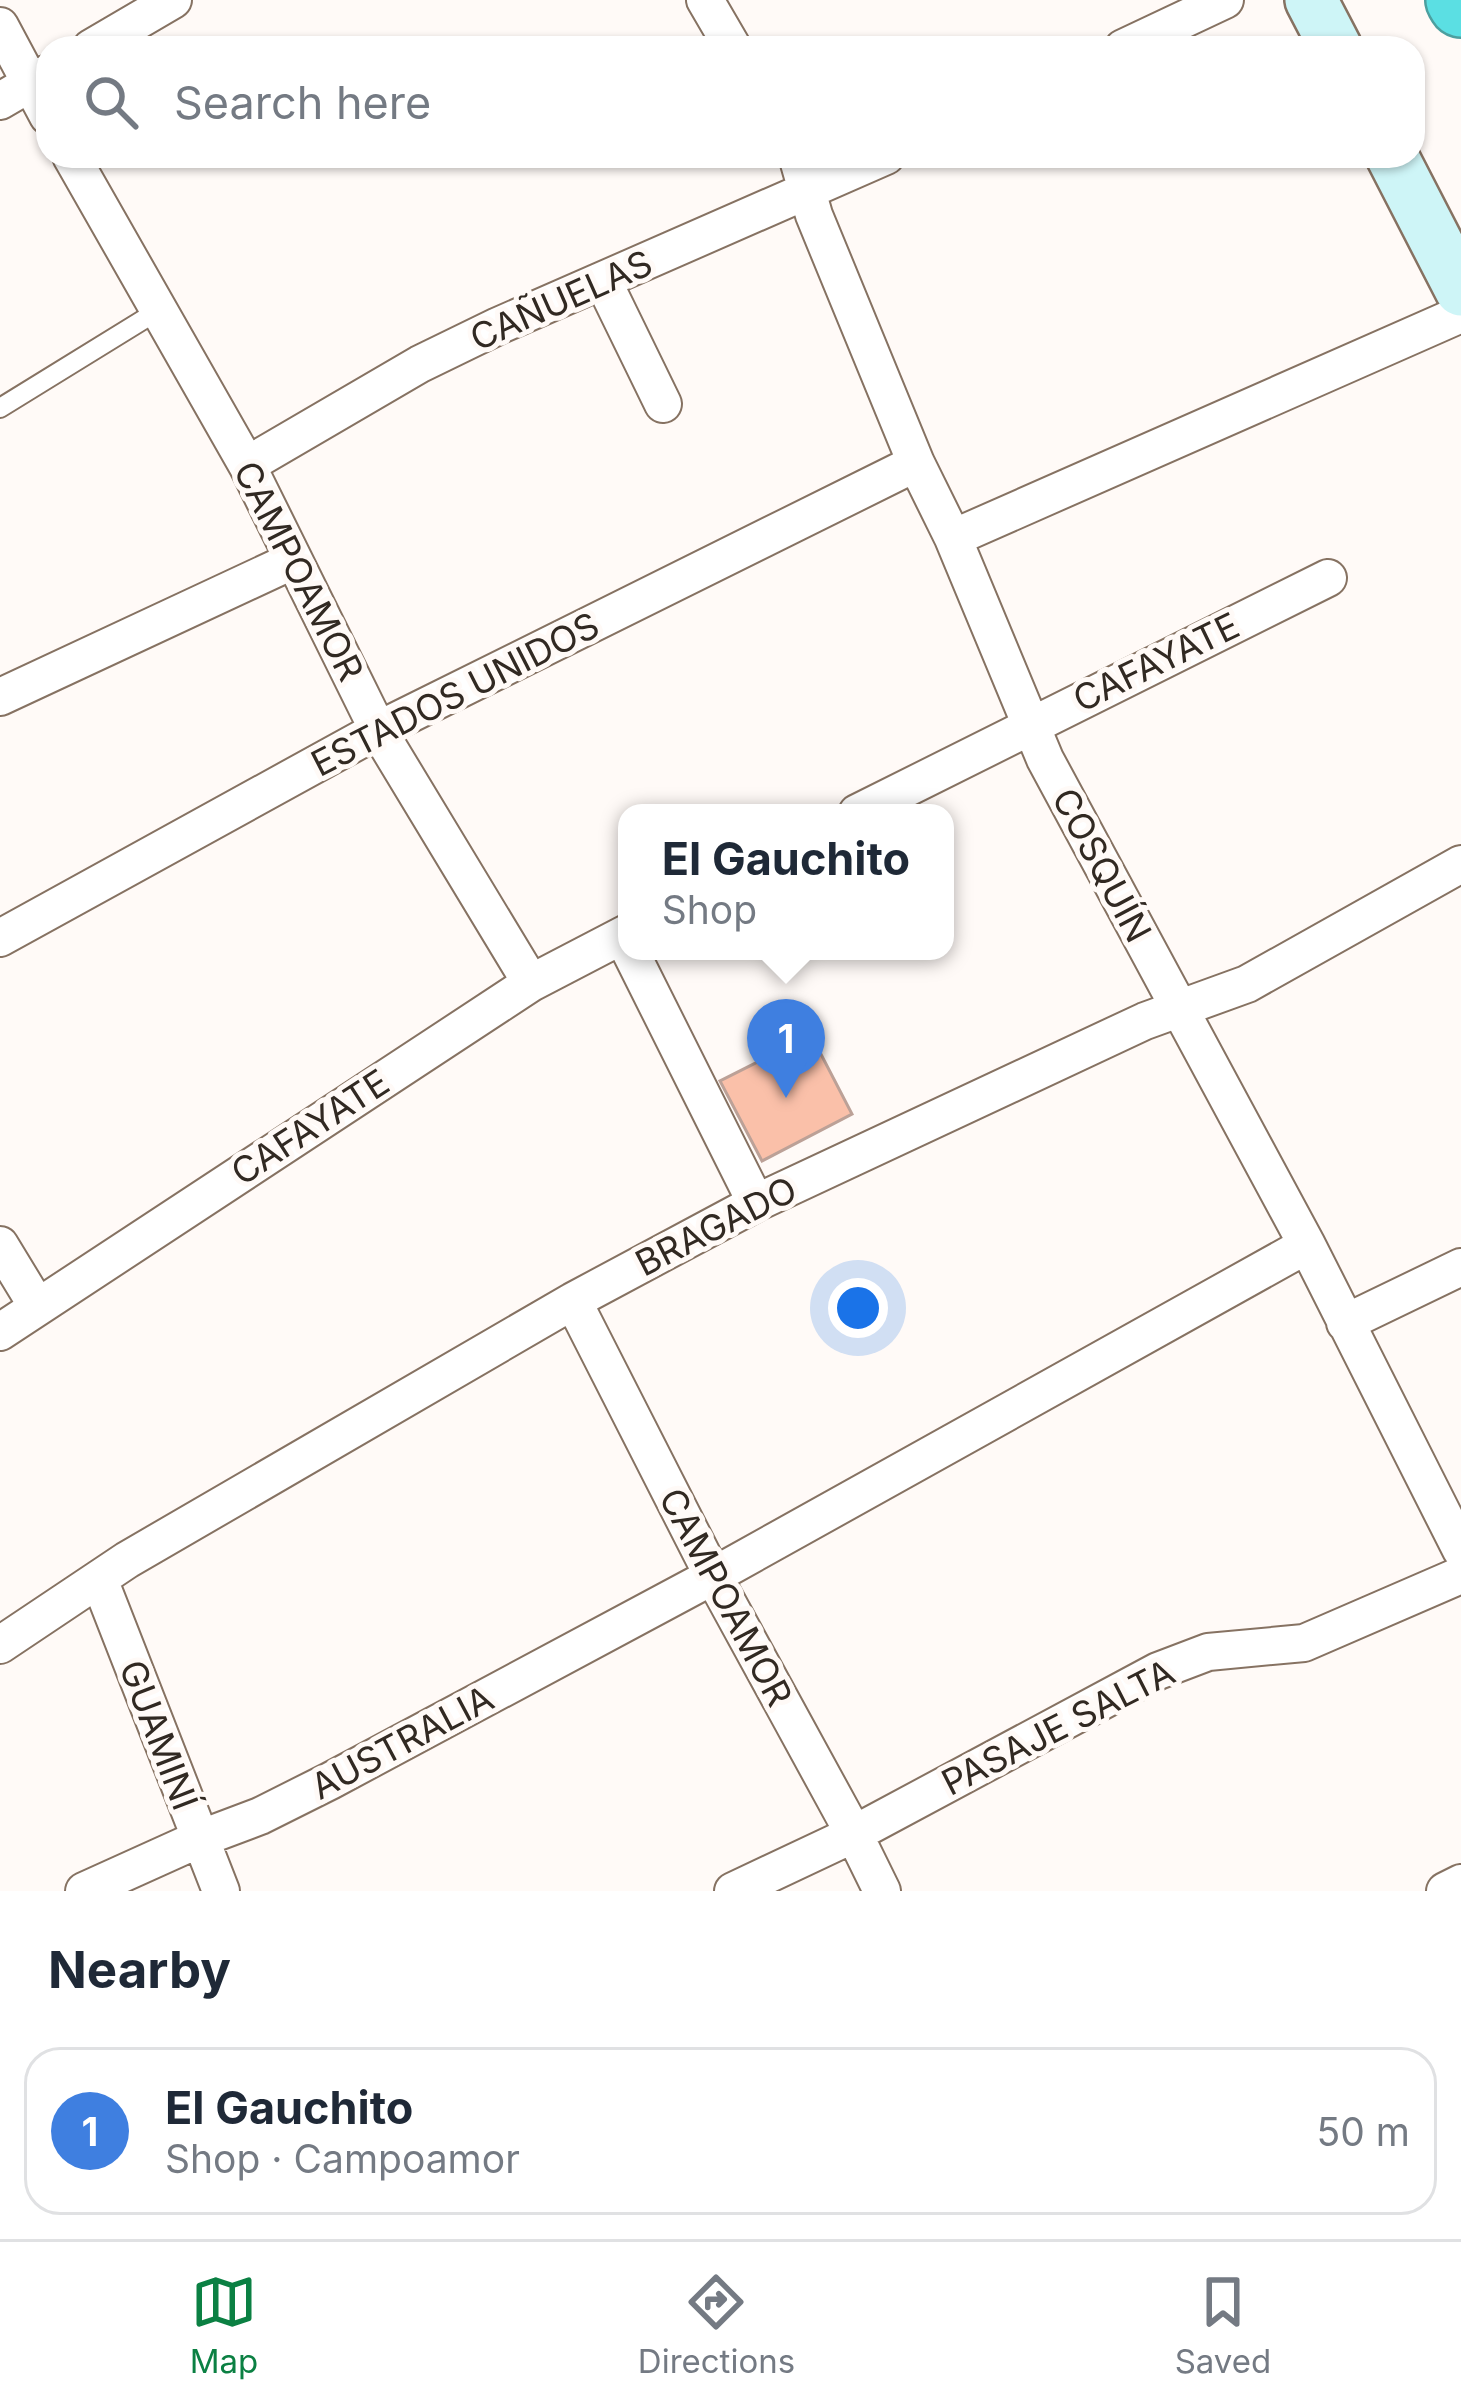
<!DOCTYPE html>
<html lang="en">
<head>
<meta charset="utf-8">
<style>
  :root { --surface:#fff; --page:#f2f2f3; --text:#1f2937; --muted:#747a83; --line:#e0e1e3; --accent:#0b8043 }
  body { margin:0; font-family:Inter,sans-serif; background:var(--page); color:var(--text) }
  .you { position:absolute; left:858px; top:1308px; width:42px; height:42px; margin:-30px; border:9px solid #fff; border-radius:50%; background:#1a73e8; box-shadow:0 0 0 18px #1a73e833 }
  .badge { display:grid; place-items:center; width:78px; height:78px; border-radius:50%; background:var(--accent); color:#fff; font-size:39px; font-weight:700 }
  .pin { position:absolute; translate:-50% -99px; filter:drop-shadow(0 3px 6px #0008) }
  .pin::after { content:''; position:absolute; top:63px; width:42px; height:36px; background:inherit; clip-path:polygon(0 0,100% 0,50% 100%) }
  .popup { position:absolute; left:618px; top:804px; width:336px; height:156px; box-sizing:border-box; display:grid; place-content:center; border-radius:24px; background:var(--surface); filter:drop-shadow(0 3px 9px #0005); font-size:39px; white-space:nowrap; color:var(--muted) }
  .popup b { font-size:45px; color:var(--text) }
  .popup::after { content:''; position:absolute; left:50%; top:100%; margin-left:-24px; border:24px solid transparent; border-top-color:var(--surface) }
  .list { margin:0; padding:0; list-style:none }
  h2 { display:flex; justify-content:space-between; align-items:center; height:156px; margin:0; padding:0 48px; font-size:51px }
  h2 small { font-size:39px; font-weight:400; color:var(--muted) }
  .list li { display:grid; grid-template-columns:78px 1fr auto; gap:36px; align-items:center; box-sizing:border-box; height:168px; margin:0 24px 24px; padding:0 24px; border:3px solid var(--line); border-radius:36px }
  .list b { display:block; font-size:45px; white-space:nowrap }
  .list p { margin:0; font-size:39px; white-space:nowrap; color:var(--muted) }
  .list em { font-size:39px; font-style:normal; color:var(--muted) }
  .icon { flex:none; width:66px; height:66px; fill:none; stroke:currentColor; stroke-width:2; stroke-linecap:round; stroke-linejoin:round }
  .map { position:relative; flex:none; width:1461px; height:1891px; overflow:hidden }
  .search { position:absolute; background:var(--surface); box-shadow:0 3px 9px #0004; left:36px; right:36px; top:36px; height:132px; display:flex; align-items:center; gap:30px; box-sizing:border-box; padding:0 42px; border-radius:36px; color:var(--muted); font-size:45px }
  .sheet { height:348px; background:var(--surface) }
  nav { display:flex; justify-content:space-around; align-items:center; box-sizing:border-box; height:168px; border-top:3px solid var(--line); background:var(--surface); font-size:33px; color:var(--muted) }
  nav a { display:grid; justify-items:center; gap:6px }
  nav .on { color:var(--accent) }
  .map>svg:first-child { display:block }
  .building { fill:#fac0a9; stroke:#bca197; stroke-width:3 }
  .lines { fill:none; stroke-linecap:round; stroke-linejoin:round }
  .lane-casing { stroke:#867262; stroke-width:22 }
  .street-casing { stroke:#867262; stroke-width:40 }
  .secondary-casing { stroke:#867262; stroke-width:56 }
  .highway-casing { stroke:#4c9f9f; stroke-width:68 }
  .lane { stroke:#fff; stroke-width:18 }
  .street { stroke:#fff; stroke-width:36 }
  .secondary { stroke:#cef5f7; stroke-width:51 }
  .highway { stroke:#5bdfe3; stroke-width:63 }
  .labels { text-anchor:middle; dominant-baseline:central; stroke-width:10; stroke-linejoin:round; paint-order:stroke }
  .street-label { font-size:36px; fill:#312922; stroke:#fffaf7 }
</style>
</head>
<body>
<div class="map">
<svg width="1461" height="1891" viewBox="0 0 1461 1891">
  <rect width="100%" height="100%" fill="#fffaf7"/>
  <path class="building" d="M 811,1035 L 852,1114 L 762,1161 L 720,1081 Z"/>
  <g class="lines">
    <g class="lane-casing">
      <path id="lane" d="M 0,408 L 159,310"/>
    </g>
    <g class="street-casing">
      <path id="street" d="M 705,0 L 733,48
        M 0,26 L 48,116
        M 91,48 L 173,0
        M 1123,48 L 1225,0
        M 0,101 L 48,73
        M 71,156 L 247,465 L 378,730 L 531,983
        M 797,156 L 814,215 L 916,463 L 953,538 L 1045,759 L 1307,1245 L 1461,1550
        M 603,281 L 663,404
        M 247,465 L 420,364 L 498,326 L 886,156
        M 953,538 L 1461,314
        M 0,697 L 294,560
        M 857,813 L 1328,578
        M 0,938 L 378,730 L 916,463
        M 630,951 L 756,1203
        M 0,1245 L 37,1306
        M 573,1301 L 713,1576 L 854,1834 L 882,1891
        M 1345,1323 L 1461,1267
        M 0,1332 L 531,983 L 627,933
        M 99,1579 L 221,1891
        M 0,1645 L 127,1560 L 573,1301 L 756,1203 L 1145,1021 L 1247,984 L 1461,864
        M 84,1891 L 199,1839 L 260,1816 L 330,1781 L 713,1576 L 1307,1245
        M 733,1891 L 854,1834 L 1158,1671 L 1208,1652 L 1304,1643 L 1461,1575
        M 1445,1891 L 1461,1883"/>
    </g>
    <g class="secondary-casing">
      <path id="secondary" d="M 1311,0 L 1336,48
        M 1392,156 L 1461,290"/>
    </g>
    <g class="highway-casing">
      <path id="highway" d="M 1458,0 L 1461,5"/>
    </g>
    <use href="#lane" class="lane"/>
    <use href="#street" class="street"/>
    <use href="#secondary" class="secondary"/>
    <use href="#highway" class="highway"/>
  </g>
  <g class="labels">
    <g class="street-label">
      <text transform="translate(561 300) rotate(-24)">CAÑUELAS</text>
      <text transform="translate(299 571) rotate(63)">CAMPOAMOR</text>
      <text transform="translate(1156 662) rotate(-26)">CAFAYATE</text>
      <text transform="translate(455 694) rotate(-27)">ESTADOS UNIDOS</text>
      <text transform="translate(1102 865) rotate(62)">COSQUÍN</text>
      <text transform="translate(310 1127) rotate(-33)">CAFAYATE</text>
      <text transform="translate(716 1226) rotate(-27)">BRAGADO</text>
      <text transform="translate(726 1597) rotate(62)">CAMPOAMOR</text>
      <text transform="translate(1058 1727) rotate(-27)">PASAJE SALTA</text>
      <text transform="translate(159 1735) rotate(69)">GUAMINÍ</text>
      <text transform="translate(402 1742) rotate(-28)">AUSTRALIA</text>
    </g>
  </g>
</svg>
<div class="you"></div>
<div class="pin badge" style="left:786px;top:1098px;background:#3f7fe0">1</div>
<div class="popup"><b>El Gauchito</b>Shop</div>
<div class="search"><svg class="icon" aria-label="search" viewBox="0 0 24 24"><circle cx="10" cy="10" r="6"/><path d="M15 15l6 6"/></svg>Search here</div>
</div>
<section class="sheet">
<h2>Nearby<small></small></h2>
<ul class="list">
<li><span class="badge" style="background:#3f7fe0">1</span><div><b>El Gauchito</b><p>Shop · Campoamor</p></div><em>50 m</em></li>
</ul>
</section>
<nav>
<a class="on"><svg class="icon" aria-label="map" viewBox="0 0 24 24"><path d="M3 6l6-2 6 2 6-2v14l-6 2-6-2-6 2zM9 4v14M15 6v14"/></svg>Map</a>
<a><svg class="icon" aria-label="directions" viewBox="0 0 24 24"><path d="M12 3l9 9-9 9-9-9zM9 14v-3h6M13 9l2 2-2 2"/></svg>Directions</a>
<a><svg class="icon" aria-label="saved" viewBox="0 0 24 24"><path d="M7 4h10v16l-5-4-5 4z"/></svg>Saved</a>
</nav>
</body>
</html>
